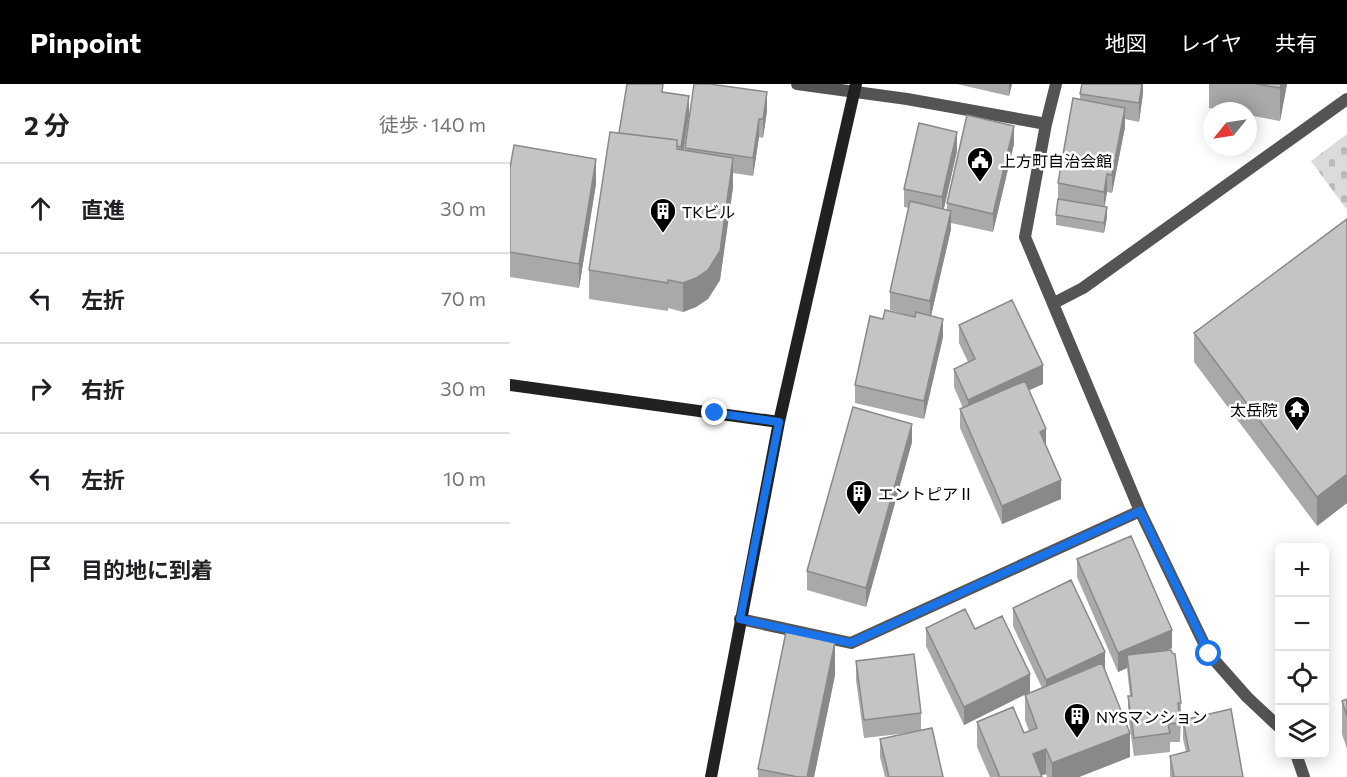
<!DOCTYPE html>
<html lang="ja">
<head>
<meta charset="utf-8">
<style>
  :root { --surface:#fff; --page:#f2f2f2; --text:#202124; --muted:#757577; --line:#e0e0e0; --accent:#000 }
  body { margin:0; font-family:Commissioner,"Noto Sans JP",sans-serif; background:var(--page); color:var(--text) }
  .controls { position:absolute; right:18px; bottom:18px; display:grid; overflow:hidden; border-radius:9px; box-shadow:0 3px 15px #0003 }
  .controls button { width:54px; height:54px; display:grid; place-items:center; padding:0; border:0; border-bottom:2px solid var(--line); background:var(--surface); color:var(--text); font:30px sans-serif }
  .compass { position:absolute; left:693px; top:18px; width:54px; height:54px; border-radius:50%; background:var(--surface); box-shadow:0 3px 15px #0003; rotate:240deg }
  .stop { position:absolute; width:18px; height:18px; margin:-14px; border:4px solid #1a73e8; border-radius:50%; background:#fff }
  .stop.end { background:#1a73e8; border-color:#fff; box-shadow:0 2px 6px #0008 }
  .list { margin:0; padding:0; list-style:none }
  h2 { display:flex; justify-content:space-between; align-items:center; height:78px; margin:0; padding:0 24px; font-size:26px }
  h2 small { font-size:20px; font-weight:400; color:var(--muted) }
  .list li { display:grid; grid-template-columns:39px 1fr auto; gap:18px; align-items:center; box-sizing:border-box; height:90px; padding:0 24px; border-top:2px solid var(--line) }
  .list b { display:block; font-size:22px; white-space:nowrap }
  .list em { font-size:20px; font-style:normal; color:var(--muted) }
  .icon { flex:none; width:33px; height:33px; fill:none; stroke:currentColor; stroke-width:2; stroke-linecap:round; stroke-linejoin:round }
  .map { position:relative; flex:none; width:837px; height:693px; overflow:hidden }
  header { display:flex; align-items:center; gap:36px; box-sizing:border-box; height:84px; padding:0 30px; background:var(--accent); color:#fff }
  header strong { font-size:28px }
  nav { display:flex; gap:33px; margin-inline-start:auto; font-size:21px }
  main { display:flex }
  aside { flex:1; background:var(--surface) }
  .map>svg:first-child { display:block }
  .cemetery { fill:url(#cemetery-stones) }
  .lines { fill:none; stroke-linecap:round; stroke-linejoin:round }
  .street { stroke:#545454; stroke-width:12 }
  .secondary { stroke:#212121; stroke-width:12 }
  .wall { fill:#a9a9a9 }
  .shaded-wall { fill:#898989 }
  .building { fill:#c4c4c4; stroke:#898989; stroke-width:1.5 }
  .route { stroke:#1a73e8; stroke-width:8 }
  .labels { text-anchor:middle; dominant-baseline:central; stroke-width:5; stroke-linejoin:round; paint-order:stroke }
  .poi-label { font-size:16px; fill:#000; stroke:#fff; text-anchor:start }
</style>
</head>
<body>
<header>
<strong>Pinpoint</strong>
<nav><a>地図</a><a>レイヤ</a><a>共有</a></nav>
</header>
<main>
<aside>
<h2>2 分<small>徒歩 · 140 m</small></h2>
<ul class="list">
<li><svg class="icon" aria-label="ahead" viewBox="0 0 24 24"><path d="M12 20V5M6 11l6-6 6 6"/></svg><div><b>直進</b></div><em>30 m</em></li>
<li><svg class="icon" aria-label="left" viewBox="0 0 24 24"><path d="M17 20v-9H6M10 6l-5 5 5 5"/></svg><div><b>左折</b></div><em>70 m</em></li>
<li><svg class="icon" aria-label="right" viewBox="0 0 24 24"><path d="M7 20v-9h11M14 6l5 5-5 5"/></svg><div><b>右折</b></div><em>30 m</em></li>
<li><svg class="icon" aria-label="left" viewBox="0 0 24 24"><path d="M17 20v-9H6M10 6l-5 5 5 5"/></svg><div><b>左折</b></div><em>10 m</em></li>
<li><svg class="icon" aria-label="arrive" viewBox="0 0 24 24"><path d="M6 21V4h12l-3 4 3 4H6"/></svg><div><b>目的地に到着</b></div></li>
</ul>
</aside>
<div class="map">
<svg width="837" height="693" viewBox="0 0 837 693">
  <defs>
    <pattern id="cemetery-stones" width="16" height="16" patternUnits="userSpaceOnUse" patternTransform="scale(1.5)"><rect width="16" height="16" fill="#dbdbdb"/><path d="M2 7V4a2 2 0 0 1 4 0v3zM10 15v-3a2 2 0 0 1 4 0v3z" fill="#bababa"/></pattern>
  </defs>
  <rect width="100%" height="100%" fill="#fff"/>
  <path class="cemetery" d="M 837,50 L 837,126 L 801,77 Z"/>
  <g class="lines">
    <path class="street" d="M 287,0 L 397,15 L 536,40
      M 546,0 L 536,40 L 515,153 L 630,427 L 699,570 L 737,613 L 770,644
      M 544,219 L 573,204 L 837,15
      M 230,535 L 341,559 L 630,427
      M 786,670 L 794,693"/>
    <path class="secondary" d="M 0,301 L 269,338
      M 201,693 L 269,338 L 346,0"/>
  </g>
  <path class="wall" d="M 153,0 L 153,8 L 179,31 L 174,66 L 175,67 L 175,64 L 257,27 L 253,54 L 249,53 L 243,92 L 223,89 L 223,103 L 210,196 L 198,215 L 186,223 L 173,228 L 158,224 L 158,227 L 79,215 L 79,186 L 109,49 Z
    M 447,0 L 502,0 L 499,12 Z
    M 633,0 L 633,9 L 629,38 L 615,35 L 615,43 L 602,109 L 597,108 L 594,123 L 597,133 L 594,149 L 546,141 L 546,131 L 548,117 L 548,99 L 570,16 L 570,10 Z
    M 699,0 L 777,0 L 770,37 L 738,31 L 738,27 L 714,27 L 699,24 Z
    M 504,60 L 483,148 L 441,139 L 441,145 L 421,232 L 433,253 L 414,335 L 345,319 L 345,301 L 373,235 L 405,233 L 380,226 L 380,208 L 399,124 L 394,123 L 394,105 L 447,67 L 434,125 L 437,126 L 437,119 Z
    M 0,84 L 86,100 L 69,204 L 0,193 Z
    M 837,135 L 837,419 L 807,442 L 684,278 L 684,249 Z
    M 449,241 L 533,300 L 519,306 L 551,415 L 492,440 L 450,344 L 450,325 L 453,324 L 444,303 L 444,285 L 458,278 L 449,259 Z
    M 402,358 L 356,523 L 297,506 L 297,487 Z
    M 567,475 L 662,564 L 658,566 L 671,619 L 671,637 L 670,658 L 660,658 L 660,668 L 624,672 L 618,631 L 618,612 L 620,612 L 617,584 L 608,588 L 567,493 Z
    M 503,524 L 595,587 L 620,673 L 569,693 L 537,693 L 536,690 L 532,691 L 532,693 L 480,693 L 467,663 L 467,638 L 514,649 L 519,647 L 515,636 L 515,611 L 532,604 L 503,542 Z
    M 416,544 L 465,545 L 520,608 L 454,641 L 416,562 Z
    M 346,577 L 411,629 L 411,646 L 433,693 L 375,693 L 370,673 L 370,655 L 398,649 L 354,654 L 346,596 Z
    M 325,591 L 304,693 L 248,693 L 248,685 Z
    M 837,615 L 837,665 L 832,650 L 832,617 Z
    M 673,636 L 733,693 L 660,693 L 660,672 L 676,668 L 673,655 Z"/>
  <path class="shaded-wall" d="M 499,0 L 502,0 L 499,12 Z
    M 632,0 L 633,0 L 633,9 L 629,38 L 629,19 Z
    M 771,0 L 777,0 L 770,37 L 770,4 Z
    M 257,8 L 257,27 L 253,54 L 253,35 Z
    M 179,12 L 179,31 L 171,81 L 171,63 Z
    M 615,24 L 615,43 L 602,109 L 602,91 Z
    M 249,35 L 249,53 L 243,92 L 243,74 Z
    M 504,42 L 504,60 L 483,148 L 483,130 Z
    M 447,48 L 447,67 L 432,132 L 432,113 Z
    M 223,74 L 223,103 L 210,196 L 198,215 L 186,223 L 173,228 L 173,199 Z
    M 86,75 L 86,100 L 69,204 L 69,180 Z
    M 597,90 L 597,108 L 594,126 L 594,108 Z
    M 597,123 L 597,133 L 594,149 L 594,139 Z
    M 441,127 L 441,145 L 420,236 L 420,217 Z
    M 433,235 L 433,253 L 414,335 L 414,317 Z
    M 533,281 L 533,300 L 458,334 L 458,316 Z
    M 402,340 L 402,358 L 356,523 L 356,504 Z
    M 536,345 L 536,364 L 530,348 Z
    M 837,390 L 837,419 L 807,442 L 807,413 Z
    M 551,396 L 551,415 L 492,440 L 492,422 Z
    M 662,546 L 662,564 L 618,583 L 617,571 L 617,584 L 608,588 L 608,569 Z
    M 325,558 L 325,591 L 304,693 L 297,693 Z
    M 595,568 L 595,587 L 536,614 L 536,596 Z
    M 520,590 L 520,608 L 454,641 L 454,623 Z
    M 620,649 L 620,673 L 569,693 L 542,693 L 542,679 Z
    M 536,665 L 536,690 L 527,693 L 523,670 Z"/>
  <path class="building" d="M 117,0 L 153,0 L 152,8 L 179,12 L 171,63 L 167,62 L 167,56 L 109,49 Z
    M 184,0 L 200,0 L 257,8 L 253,35 L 249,35 L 243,74 L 175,64 Z
    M 572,0 L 632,0 L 629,19 L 570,10 Z
    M 746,0 L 771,0 L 770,4 Z
    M 563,14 L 615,24 L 602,91 L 597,90 L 594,108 L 548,99 Z
    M 457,31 L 504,42 L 483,130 L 437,119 Z
    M 409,39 L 447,48 L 432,113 L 394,105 Z
    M 100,48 L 167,56 L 167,65 L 223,74 L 210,167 L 198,186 L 186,194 L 173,199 L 158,196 L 158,199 L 79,186 Z
    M 4,61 L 86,75 L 69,180 L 0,168 L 0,84 Z
    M 548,115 L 597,123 L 594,139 L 546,131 Z
    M 400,117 L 441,127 L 420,217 L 380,208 Z
    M 837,135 L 837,390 L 807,413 L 684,249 Z
    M 502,216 L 533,281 L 458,316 L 444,285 L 465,275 L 449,241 Z
    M 375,226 L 405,233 L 406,228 L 433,235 L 414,317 L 345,301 L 360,232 L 373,235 Z
    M 515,297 L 536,345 L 530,348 L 551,396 L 492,422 L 450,325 Z
    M 343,323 L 402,340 L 356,504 L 297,487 Z
    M 621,452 L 662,546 L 608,569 L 567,475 Z
    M 561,496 L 595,568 L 536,596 L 503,524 Z
    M 455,525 L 465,545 L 492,532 L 520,590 L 454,623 L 416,544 Z
    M 276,548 L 325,558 L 297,693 L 288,693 L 248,685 Z
    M 661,566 L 662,569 L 665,570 L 671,619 L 668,619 L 670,639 L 658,640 L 660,649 L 624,654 L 618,612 L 622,612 L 617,571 Z
    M 404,570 L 411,629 L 354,636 L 346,577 Z
    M 592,579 L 620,649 L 542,679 L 536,665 L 523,670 L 532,693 L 490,693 L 467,638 L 503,623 L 514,649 L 527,644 L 515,611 Z
    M 837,615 L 837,632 L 832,617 Z
    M 721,625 L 733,693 L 664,693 L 660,672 L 679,667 L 673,636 Z
    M 422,644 L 433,693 L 379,693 L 370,655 Z"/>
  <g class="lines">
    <path class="route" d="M 205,329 L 269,338 L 230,535 L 341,559 L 630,427 L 699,570"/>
  </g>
  <defs>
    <g id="civic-pin" transform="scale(1.35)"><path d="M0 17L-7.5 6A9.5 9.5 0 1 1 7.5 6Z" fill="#000" stroke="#fff"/><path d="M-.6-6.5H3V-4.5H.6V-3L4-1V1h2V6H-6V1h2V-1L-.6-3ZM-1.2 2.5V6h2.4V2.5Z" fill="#fff"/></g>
    <g id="building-pin" transform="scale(1.35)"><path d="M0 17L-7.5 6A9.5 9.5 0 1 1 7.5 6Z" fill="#000" stroke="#fff"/><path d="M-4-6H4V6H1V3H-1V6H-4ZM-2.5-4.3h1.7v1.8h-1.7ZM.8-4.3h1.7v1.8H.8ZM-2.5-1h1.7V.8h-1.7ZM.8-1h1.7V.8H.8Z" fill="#fff"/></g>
    <g id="temple-pin" transform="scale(1.35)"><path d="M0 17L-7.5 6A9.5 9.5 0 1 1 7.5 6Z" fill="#000" stroke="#fff"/><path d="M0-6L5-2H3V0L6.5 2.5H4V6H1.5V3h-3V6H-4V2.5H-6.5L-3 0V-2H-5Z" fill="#fff"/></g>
  </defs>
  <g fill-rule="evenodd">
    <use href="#civic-pin" x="470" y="76"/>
    <use href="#building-pin" x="153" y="127"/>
    <use href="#temple-pin" x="787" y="325"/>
    <use href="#building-pin" x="349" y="409"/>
    <use href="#building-pin" x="567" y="632"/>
  </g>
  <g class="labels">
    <g class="poi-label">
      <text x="490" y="76">上方町自治会館</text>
      <text x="172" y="127">TKビル</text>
      <text x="768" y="325" text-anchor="end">太岳院</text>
      <text x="368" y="409">エントピアⅡ</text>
      <text x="586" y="632">NYSマンション</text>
    </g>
  </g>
</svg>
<div class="controls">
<button>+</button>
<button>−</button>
<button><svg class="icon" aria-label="locate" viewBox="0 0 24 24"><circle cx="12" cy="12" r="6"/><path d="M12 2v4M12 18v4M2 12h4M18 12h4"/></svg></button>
<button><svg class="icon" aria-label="layers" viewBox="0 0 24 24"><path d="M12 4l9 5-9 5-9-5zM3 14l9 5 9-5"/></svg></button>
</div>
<svg class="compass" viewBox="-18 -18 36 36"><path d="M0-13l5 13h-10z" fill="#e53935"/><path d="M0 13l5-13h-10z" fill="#757577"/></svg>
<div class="stop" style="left:699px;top:570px"></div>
<div class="stop end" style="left:205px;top:329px"></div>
</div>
</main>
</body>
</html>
